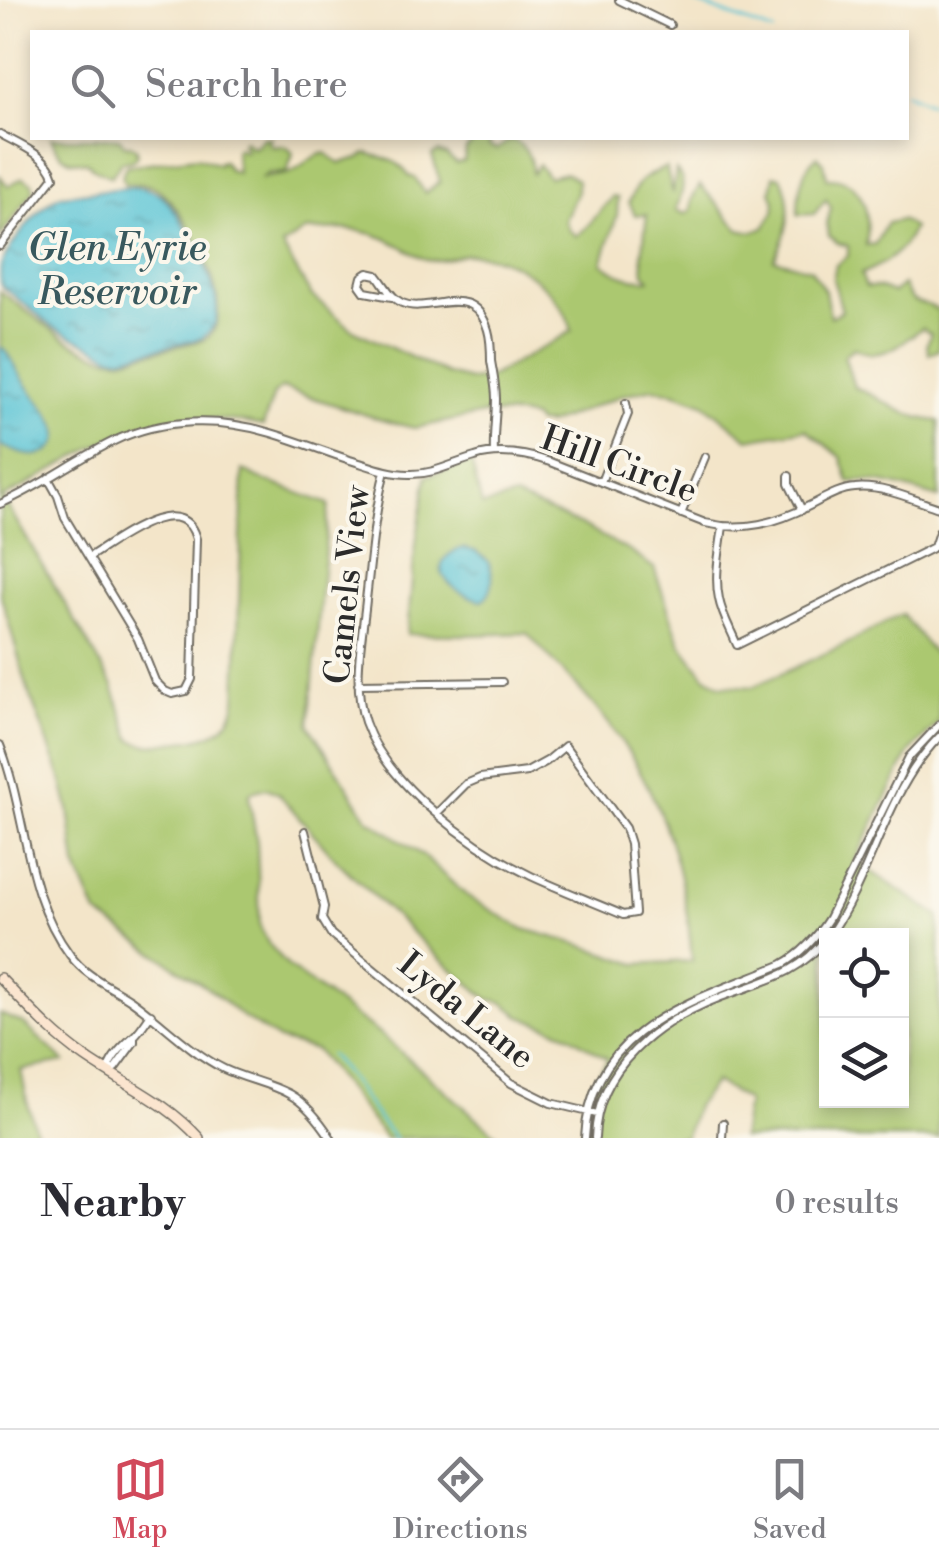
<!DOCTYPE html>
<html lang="en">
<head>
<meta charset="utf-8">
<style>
  :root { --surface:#fff; --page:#f7f7f7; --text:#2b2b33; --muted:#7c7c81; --line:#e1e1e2; --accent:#d1495b }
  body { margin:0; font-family:"Libre Bodoni",serif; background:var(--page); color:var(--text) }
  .controls { position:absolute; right:30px; bottom:30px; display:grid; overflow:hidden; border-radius:0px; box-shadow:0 5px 15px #0003 }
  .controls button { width:90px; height:90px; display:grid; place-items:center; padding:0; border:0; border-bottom:2px solid var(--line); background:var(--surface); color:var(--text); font:50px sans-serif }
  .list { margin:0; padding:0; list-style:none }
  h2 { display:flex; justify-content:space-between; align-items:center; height:130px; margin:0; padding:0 40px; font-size:42px }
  h2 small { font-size:32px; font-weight:400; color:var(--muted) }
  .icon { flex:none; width:55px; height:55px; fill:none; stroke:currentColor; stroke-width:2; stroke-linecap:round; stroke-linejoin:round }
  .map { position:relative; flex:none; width:939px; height:1138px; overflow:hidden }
  .search { position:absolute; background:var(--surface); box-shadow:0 5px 15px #0003; left:30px; right:30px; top:30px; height:110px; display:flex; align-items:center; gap:25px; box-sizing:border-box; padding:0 35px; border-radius:0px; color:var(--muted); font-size:38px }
  .sheet { height:290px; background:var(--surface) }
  nav { display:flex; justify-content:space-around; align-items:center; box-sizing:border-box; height:140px; border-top:2px solid var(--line); background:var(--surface); font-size:28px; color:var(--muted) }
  nav a { display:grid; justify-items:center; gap:5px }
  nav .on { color:var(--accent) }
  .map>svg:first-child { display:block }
  .green { fill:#abc86f; stroke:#6b7a4d; stroke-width:2.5; fill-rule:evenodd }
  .water { fill:url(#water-ripples); stroke:#427880; stroke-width:2.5 }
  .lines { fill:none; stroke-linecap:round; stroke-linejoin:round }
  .stream { stroke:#5ac4d5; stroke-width:2.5 }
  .minor-casing { stroke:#716c62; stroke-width:10 }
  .secondary-casing { stroke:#716c62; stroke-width:12 }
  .minor { stroke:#fff; stroke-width:6 }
  .secondary { stroke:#fbe5cf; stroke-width:9 }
  .labels { text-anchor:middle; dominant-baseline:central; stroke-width:8; stroke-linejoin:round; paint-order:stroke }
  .street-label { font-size:35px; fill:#2b2b2b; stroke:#fbf7ec }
  .water-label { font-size:38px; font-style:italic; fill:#39595e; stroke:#fbf7ec }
</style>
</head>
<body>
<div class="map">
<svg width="939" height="1138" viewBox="0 0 939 1138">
  <defs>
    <pattern id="water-ripples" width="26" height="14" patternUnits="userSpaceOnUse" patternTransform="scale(2.5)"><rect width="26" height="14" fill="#5ac4d5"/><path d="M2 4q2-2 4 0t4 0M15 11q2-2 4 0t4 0" fill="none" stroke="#4b9fad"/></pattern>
  </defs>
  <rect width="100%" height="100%" fill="#fbf7ec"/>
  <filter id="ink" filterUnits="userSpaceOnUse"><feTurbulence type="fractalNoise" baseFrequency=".01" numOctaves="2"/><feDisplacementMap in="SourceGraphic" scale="20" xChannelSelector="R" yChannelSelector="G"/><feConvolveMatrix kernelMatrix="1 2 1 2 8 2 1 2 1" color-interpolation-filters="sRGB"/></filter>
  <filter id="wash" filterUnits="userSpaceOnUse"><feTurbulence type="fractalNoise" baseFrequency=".0048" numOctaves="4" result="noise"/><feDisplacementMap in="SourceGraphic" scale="40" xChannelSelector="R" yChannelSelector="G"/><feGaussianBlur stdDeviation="2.25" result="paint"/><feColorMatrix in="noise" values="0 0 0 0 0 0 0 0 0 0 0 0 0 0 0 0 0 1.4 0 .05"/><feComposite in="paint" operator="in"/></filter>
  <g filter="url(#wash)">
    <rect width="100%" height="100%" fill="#f3e5c9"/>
    <path class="green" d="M 51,138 L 119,138 L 125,145 L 131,145 L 136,149 L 137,157 L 131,161 L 121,162 L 111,177 L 94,169 L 87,162 C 67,163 59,156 51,138 Z
      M 263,138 L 271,138 L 269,141 L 272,146 C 280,147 287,143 293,154 L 288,169 L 285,173 L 269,173 L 260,179 C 269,176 278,176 286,174 C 303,170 309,155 326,153 L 339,163 L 359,158 L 367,153 C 385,158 399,160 409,176 L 415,178 L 425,193 L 440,182 L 432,155 L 438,152 L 447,155 L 456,163 L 464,161 L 466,149 L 478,138 L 490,138 L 489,146 L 497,149 L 511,139 C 527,147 532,157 532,175 L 538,164 L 548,177 L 566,173 L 577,180 L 577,191 L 565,220 L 569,230 L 576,236 C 592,225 599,210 613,197 L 618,198 L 617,215 L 602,263 C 618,276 631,280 650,279 L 644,273 L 642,255 L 647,215 L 635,215 L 629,202 C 640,176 642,179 666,167 L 673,194 L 676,170 C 689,184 680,195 676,210 L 685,214 L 691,210 L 692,199 L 700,185 L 739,229 L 753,232 L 764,227 L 774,212 L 775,202 L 771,191 L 774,175 L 781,177 C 794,205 789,232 774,259 L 811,269 L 825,291 L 830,317 L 842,311 L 833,279 L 836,265 L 848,256 L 848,246 L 838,243 L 829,236 L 827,223 L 831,208 L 826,199 L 814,214 L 798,215 C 798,195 800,169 817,156 L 824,163 L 827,178 C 864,177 871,215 866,245 L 875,244 L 887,223 L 901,220 L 913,228 C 903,253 885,264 861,274 L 866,287 L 878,287 L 893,293 L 903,285 C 915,312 921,297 939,311 L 939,350 L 929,354 L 927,344 L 931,334 L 922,328 C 900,344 882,363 854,348 L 844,355 L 854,387 C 888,400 899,417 939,421 L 939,498 C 910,490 879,477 849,482 L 841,457 L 806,429 L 748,439 L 704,403 L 676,393 L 653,388 L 623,395 L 549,424 L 537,423 L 532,418 L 519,415 L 484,414 L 414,428 L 385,421 L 282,388 L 274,394 L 263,426 C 146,400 99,447 3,498 L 112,684 L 131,739 C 145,748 156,744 172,742 C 201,739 230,736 236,701 L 243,470 L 258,478 L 329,504 L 309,725 L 368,819 L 422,855 L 468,897 L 524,929 L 584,946 L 636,964 L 692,961 C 686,873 663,796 610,725 C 585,692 554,663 527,633 L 466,635 L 407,634 L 415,549 L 427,476 L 471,462 L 482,506 L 515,497 L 581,525 L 631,552 L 654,568 L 680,643 L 705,676 L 720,685 L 753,687 L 844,645 L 902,614 L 939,660 L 939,722 L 909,753 L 855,861 L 939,916 L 939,1138 L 741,1138 L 747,1101 L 715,1082 L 696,1106 L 685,1138 L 582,1138 L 583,1106 L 588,1092 L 608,1059 L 565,1033 L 520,1016 L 502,1002 L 488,999 L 438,957 L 339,863 L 278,793 L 266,788 L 251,792 L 249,797 L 257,843 L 260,927 L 268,943 L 290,968 L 382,1036 L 500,1138 L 385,1138 L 316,1050 L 279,1040 L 244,1018 L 213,992 L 97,914 L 76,866 L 69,809 L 60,775 L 28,690 L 0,592 L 0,291 C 32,314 83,360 123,359 L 204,340 C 245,317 186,206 156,188 C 147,183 135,184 125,184 C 121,177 122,173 126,166 L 197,157 L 219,165 L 219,162 L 223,161 L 229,170 L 237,173 L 235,151 L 238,148 L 243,152 L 246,151 L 242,143 L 245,141 L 253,148 ZM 342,229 C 364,230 381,235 401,246 C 410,251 418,257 428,260 C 443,263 459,253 474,254 C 516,257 561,290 572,331 L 489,378 L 470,380 L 447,374 L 353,330 L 311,295 L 282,246 L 305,231 ZM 826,936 L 902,936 L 902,1100 L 826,1100 Z
      M 0,176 L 8,186 L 23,178 L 32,183 L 34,190 L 0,237 Z
      M 0,1014 L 23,1023 L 65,1062 L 21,1070 L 27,1101 L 38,1138 L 0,1138 Z"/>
    <path class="water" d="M 133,187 C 144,188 155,189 163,197 C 185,218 223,290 216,320 C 214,328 209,333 202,338 L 123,357 L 114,357 L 53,327 L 2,286 C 0,278 0,270 2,262 C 12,243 41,203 61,195 Z
      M 0,347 L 4,349 C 14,363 21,378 31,391 C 42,405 75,436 47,452 C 32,460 14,451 0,445 Z
      M 462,548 L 475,551 L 488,561 C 494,575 495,589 483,600 C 456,597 417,564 462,548 Z"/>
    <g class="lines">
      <path class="stream" d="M 689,0 L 773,32
        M 906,92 L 939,107
        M 330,1055 C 355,1080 370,1113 395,1138"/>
    </g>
  </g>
  <g filter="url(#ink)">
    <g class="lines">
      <g class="minor-casing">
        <path id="minor" d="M 619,0 L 670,25
          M 0,134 C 18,144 49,156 54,177 L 0,246
          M 392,297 L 365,292 L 360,285 L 362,277 L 368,273 L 377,275 C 385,285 391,298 402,303 C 430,315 473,279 488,330 C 491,340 491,351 491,361 C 493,373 496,387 496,399 C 496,417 493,435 494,453
          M 385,471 C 374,514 371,557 366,600 C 362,640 352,683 365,722 C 387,785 473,848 531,876 C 561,890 593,902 623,915 L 635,913 L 630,844 L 625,828 L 565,746 L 547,761 L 527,772 L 480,778 L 466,784 L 437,813
          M 789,476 L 789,484 L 802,510
          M 48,478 L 58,496 L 65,518 L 138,639 L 155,681 L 165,691 L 172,694 L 186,691 L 192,679 L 196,539 C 183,487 113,543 89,557
          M 601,482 L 628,414 L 626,403
          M 0,504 C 40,487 75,460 114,441 C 163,418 219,417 271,433 C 297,441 324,451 350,460 C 370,466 389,474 409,474 C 433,475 453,463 475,457 C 500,449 526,454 550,462 L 705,523 C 744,532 776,523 811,505 C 825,498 839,489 855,488 C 882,485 914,500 939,508
          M 681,514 L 705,457
          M 723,526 C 720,550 714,576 719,599 C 722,615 731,630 737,645 L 934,547 L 939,532
          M 358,684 L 502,682
          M 0,745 C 27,814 24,894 70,955 C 87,978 109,985 131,1000 C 162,1022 190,1052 224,1069 C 245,1079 269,1083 289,1094 C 307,1104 320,1121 331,1138
          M 305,831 L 324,907 L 322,919 L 331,934 L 511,1083 L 551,1103 L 597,1114
          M 829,936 C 873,874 885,792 939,737
          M 107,1071 C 112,1056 123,1046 134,1036 C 140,1031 146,1021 151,1014
          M 107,1071 L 115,1068 L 134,1042 L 134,1037
          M 585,1138 C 590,1025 698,1000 783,964 C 803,953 817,937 829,918 L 909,757 L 939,725
          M 595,1138 C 597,1067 658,1021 721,997 C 760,982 800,975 826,938
          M 722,1138 L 723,1123"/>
      </g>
      <g class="secondary-casing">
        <path id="secondary" d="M 0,978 C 27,1006 53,1035 85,1057 C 124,1084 167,1102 199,1138"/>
      </g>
      <use href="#minor" class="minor"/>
      <use href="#secondary" class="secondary"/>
    </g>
  </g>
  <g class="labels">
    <g class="street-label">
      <text transform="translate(619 465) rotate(20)">Hill Circle</text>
      <text transform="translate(348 585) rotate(-84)">Camels View</text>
      <text transform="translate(466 1011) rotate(39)">Lyda Lane</text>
    </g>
    <g class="water-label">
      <text x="117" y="248">Glen Eyrie<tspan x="117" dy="44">Reservoir</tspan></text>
    </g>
  </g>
</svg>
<div class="controls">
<button><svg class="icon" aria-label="locate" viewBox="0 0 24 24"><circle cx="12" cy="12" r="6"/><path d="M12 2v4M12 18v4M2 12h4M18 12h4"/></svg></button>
<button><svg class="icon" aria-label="layers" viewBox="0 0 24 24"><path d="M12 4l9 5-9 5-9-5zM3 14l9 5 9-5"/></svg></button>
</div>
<div class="search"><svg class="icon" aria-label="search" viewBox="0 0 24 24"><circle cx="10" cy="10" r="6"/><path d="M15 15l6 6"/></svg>Search here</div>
</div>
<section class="sheet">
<h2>Nearby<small>0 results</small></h2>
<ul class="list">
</ul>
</section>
<nav>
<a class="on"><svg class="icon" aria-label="map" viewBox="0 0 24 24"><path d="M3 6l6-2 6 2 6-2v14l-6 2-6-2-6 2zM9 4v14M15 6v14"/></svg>Map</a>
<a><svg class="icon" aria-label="directions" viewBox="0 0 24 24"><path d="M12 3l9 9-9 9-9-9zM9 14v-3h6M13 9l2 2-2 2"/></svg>Directions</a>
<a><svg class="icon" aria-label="saved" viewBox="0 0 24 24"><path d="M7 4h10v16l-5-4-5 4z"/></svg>Saved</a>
</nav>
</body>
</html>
